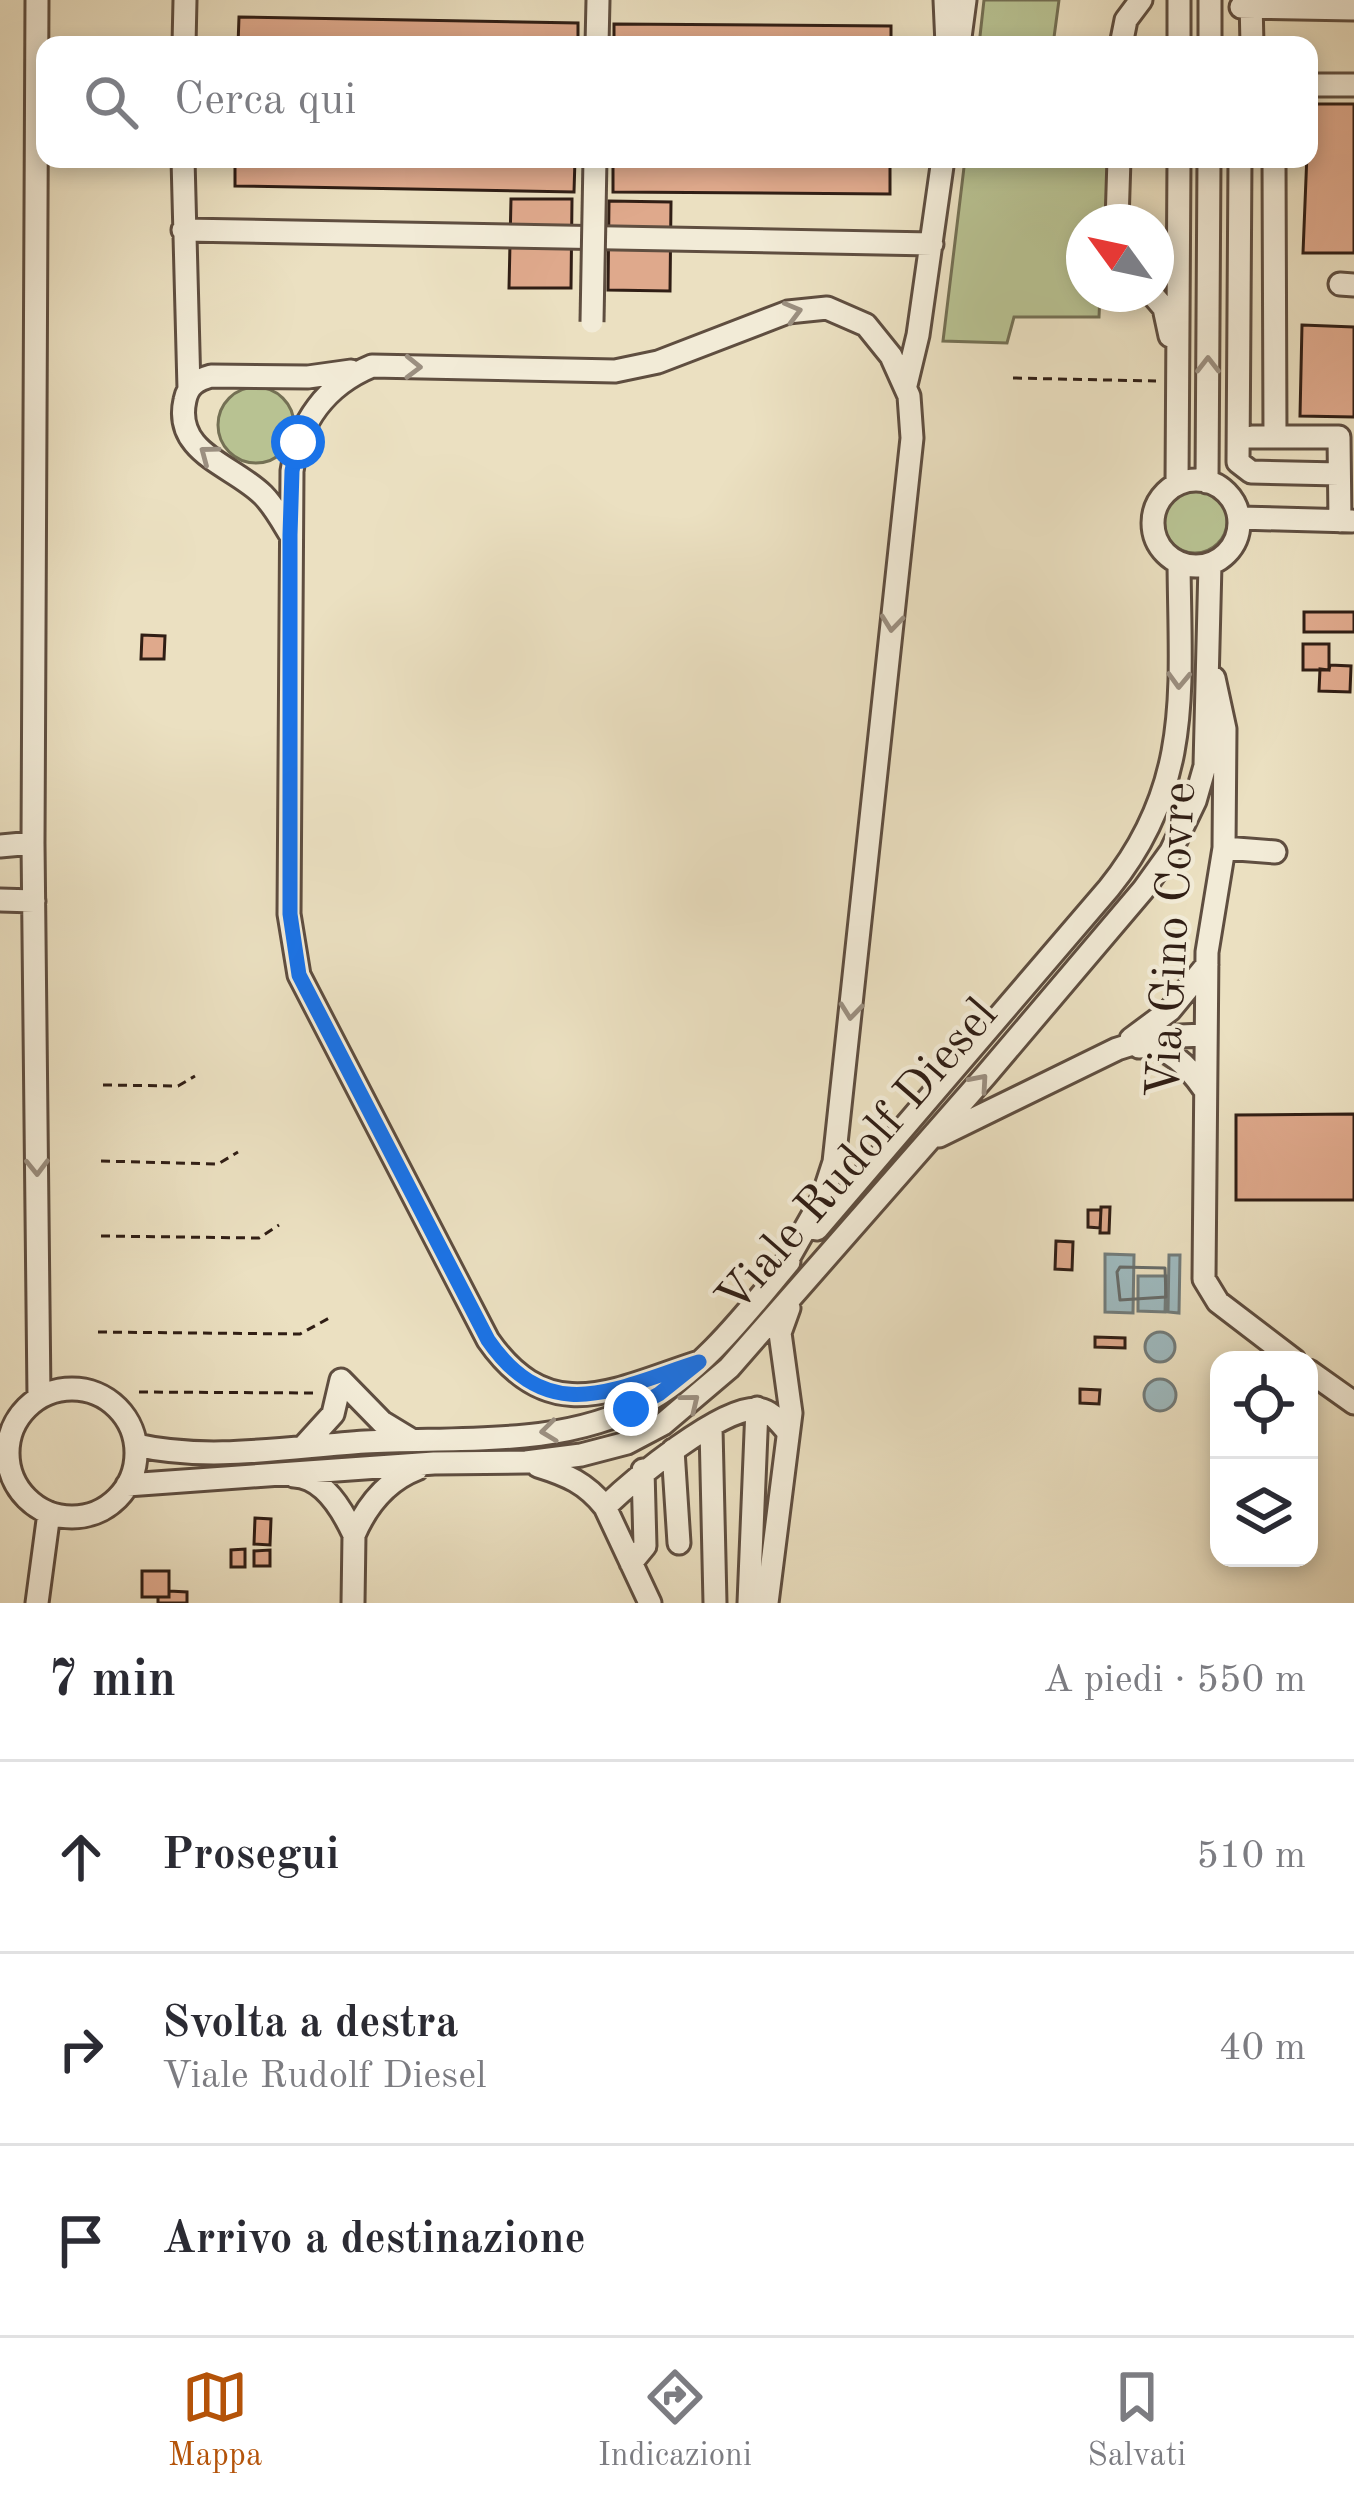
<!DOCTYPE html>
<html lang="it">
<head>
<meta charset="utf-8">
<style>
  :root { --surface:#fff; --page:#f7f7f7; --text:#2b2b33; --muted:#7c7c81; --line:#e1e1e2; --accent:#b45309 }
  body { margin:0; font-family:"Old Standard TT",serif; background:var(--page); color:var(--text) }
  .controls { position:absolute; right:36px; bottom:36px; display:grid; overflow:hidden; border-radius:24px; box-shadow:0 6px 18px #0003 }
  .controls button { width:108px; height:108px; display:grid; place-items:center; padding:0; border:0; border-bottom:3px solid var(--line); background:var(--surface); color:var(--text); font:60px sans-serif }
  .compass { position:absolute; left:1066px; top:204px; width:108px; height:108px; border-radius:50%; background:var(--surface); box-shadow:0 6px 18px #0003; rotate:303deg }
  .stop { position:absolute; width:36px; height:36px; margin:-27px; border:9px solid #1a73e8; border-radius:50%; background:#fff }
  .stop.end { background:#1a73e8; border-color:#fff; box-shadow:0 3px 12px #0008 }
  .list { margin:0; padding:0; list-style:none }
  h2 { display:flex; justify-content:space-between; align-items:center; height:156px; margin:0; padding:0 48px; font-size:51px }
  h2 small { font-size:39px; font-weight:400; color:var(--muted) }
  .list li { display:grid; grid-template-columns:78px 1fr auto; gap:36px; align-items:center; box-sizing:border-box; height:192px; padding:0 48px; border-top:3px solid var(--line) }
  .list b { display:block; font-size:45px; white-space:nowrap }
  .list p { margin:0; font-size:39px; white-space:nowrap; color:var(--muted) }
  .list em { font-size:39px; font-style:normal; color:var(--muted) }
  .icon { flex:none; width:66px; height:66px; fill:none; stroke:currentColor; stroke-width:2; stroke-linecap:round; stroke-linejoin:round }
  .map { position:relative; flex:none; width:1354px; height:1603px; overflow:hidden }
  .search { position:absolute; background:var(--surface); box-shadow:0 6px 18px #0003; left:36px; right:36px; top:36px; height:132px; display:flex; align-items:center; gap:30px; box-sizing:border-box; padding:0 42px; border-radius:24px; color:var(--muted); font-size:45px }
  .sheet { height:732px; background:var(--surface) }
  nav { display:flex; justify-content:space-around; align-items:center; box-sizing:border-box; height:168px; border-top:3px solid var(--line); background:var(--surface); font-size:33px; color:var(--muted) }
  nav a { display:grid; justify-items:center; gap:6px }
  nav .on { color:var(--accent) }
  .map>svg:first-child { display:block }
  .green { fill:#b8c292; stroke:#747054; stroke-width:3 }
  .water { fill:#9ebabf; stroke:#727c7b; stroke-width:3 }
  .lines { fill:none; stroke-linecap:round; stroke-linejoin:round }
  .shore { stroke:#676c6a; stroke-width:3 }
  .building { fill:#dfa98c; stroke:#301e15; stroke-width:3 }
  .minor-casing { stroke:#5f4e40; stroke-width:27 }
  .path { stroke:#301e15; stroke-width:3; stroke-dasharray:9 6; stroke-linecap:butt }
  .minor { stroke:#f2ebd7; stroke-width:21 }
  .minor-bridge-casing { stroke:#5f4e40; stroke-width:27; stroke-linecap:butt }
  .minor-bridge { stroke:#f2ebd7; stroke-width:21 }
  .oneway { stroke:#9b8f80 }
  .route { stroke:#1a73e8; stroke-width:15 }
  .labels { text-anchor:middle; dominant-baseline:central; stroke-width:9; stroke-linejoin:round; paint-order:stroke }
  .street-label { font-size:48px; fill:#301e15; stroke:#f2ebd7 }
</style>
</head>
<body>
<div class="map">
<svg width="1354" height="1603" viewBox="0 0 1354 1603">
  <rect width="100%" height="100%" fill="#ebe0c1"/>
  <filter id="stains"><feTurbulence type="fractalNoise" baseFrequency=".00167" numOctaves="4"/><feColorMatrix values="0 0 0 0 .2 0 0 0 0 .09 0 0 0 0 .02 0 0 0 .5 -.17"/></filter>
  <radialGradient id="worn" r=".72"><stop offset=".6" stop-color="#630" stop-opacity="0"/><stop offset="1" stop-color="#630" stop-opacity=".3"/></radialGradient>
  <path class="green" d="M 984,0 L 1059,0 L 1053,45 L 979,45 Z
    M 965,159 L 1109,159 L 1105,222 L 1084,222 L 1084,294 L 1100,294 L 1099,317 L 1014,317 L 1007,343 L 943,341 Z
    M218 425a38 38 0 1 1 76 0a38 38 0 1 1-76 0Z
    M1163 521a32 32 0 1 1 64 0a32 32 0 1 1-64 0Z"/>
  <path class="water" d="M 1105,1254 L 1134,1255 L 1133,1313 L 1105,1312 Z
    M 1169,1255 L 1180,1255 L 1179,1313 L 1168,1312 Z
    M 1138,1276 L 1166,1276 L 1165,1312 L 1138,1311 Z
    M1145 1347a15 15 0 1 1 30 0a15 15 0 1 1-30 0Z
    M1144 1395a16 16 0 1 1 32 0a16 16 0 1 1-32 0Z"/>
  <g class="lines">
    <path class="shore" d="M 1120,1267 L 1165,1268 L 1166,1297 L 1120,1300 L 1117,1272 Z"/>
  </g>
  <path class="building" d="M 239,17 L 578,23 L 578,45 L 238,45 Z
    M 614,24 L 891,26 L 891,45 L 614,45 Z
    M 1309,104 L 1354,104 L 1354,253 L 1303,253 Z
    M 235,159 L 575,159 L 574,192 L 235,186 Z
    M 613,159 L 890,159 L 890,194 L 613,192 Z
    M 511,199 L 572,199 L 571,288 L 509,288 Z
    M 609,201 L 671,202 L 670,291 L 608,290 Z
    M 1302,325 L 1354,327 L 1354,417 L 1300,416 Z
    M 1304,612 L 1354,612 L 1354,632 L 1304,632 Z
    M 142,635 L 165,636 L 164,659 L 141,659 Z
    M 1303,644 L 1329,644 L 1329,670 L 1303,670 Z
    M 1330,665 L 1351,666 L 1350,692 L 1319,691 L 1320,669 L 1329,670 Z
    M 1354,1114 L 1354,1200 L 1236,1200 L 1236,1115 Z
    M 1101,1207 L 1110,1207 L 1109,1233 L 1100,1233 Z
    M 1088,1210 L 1101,1210 L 1100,1228 L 1088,1227 Z
    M 1056,1241 L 1073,1242 L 1072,1270 L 1055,1269 Z
    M 1095,1337 L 1125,1338 L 1125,1348 L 1095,1347 Z
    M 1080,1389 L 1100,1390 L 1099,1404 L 1080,1403 Z
    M 255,1518 L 271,1519 L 270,1545 L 254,1544 Z
    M 245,1549 L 245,1567 L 231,1567 L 231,1550 Z
    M 270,1550 L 270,1566 L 254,1566 L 254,1551 Z
    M 142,1571 L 169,1571 L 169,1597 L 142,1597 Z
    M 169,1591 L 187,1592 L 187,1603 L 158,1603 L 158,1597 L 169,1597 Z"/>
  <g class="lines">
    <g class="minor-casing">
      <path id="minor" d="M 37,0 L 33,843 L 39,1397
        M 945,0 L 947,45
        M 1251,0 L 1252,45
        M 1241,7 L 1354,9
        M 184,45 L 185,0
        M 597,45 L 598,0
        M 959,45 L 965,0
        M 1121,45 L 1126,20 L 1141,0
        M 1179,45 L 1179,0
        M 1210,45 L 1210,0
        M 1309,85 L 1354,85
        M 183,159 L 189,389
        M 1240,159 L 1238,462 L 1251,472 L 1339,474
        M 1274,159 L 1275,437
        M 1117,222 L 1119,159
        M 183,230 L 932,244
        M 1340,284 L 1354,285
        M 1152,294 L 1164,308 L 1170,336
        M 906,385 L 918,335 L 943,159
        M 1252,437 L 1339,437 L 1340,521
        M1153 523a43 43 0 1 1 86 0a43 43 0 1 1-86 0Z
        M 1207,482 L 1209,159
        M 1177,484 L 1179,159
        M 1239,518 L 1352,521
        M 290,534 C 282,521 274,506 263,495 C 233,465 173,453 185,400 C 188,385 197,380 211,376 L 308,377 L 351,371
        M 1214,678 L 1225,729 L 1224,848 L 1207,952 L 1204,1279 L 1218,1302 L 1294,1360
        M 0,846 L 33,843
        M 1224,848 L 1275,852
        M 0,900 L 34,901
        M 1131,1039 L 1170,1010 L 1207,965
        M 1139,1047 C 1169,1045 1188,1066 1204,1089
        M 939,1136 L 1117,1049 L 1155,1037 L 1205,1035
        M 817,1229 L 1109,888 C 1193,784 1180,689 1179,563
        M 699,1362 C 615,1389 550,1429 488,1340 L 299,975 L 289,914 L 292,471 C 299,422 326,385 372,366 L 615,371 L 658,362 L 788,312 L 827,308 L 866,325 L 891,356 L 909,396 L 912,438 L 834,1162 L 822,1199 L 780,1273
        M 1309,1371 L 1354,1403
        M8 1453a64 64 0 1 1 128 0a64 64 0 1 1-128 0Z
        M 711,1428 L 715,1603
        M 136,1445 C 210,1462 289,1447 365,1442 C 457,1437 561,1448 644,1403 C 702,1372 747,1312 789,1262
        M 303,1447 L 333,1414 L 341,1380 L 382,1422 L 410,1439
        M 673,1450 L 679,1543
        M 538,1466 C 567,1475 586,1483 605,1507 L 650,1603
        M 294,1476 C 324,1477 343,1511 354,1535 C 367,1505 386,1481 417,1469
        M 127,1485 L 434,1463 L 526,1462 L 581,1455 L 627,1443 L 663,1424 L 729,1368 L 986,1075 L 1143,890 L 1171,851 L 1195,801 L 1205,766 L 1210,564
        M 605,1507 C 632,1481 721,1406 758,1409 C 771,1410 780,1423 788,1432
        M 631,1563 L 645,1546 L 643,1470
        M 37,1603 L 49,1513
        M 353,1603 L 354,1535
        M 749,1603 L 757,1408
        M 767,1603 L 791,1413 L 780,1333 L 789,1308"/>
    </g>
    <path class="path" d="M 1013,378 L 1156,381
      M 103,1085 L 178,1086 L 195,1076
      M 101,1161 L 218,1164 L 238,1152
      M 101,1236 L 259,1238 L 279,1225
      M 98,1332 L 300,1334 L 331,1317
      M 139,1392 L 316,1393"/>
    <use href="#minor" class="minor"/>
    <g class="minor-bridge-casing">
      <path id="minor-bridge" d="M 592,322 L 595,159"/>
    </g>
    <use href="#minor-bridge" class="minor-bridge"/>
  </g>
  <defs><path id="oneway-chevron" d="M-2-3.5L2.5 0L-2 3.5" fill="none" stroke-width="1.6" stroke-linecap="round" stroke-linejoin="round" transform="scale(3)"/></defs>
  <g class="oneway">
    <use href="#oneway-chevron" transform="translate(793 312) rotate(-15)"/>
    <use href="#oneway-chevron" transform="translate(1208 365) rotate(-90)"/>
    <use href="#oneway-chevron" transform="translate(413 367) rotate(1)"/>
    <use href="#oneway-chevron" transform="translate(208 454) rotate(-143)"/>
    <use href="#oneway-chevron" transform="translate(892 623) rotate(96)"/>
    <use href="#oneway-chevron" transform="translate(1179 680) rotate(92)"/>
    <use href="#oneway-chevron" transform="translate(851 1011) rotate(96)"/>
    <use href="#oneway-chevron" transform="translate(980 1082) rotate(-49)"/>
    <use href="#oneway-chevron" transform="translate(37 1167) rotate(89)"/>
    <use href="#oneway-chevron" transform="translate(691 1402) rotate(-39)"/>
    <use href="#oneway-chevron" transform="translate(549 1431) rotate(173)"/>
  </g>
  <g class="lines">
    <path class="route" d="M 298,442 L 292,471 L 290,535 L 290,914 L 299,975 L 488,1340 C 549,1429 616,1388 699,1362 L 659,1394 L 631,1409"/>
  </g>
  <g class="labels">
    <g class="street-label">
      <text transform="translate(1173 940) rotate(-87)">Via Gino Covre</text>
      <text transform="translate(858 1157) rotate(-49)">Viale Rudolf Diesel</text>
    </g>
  </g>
  <rect width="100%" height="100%" filter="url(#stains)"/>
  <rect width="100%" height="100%" fill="url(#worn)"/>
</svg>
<div class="controls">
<button><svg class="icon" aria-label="locate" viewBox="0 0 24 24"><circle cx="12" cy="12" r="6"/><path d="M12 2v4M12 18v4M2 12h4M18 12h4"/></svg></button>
<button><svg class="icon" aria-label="layers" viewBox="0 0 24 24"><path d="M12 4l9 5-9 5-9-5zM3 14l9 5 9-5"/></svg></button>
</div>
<svg class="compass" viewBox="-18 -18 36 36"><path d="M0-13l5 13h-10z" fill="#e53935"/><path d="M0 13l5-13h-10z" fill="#7c7c81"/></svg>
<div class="stop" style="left:298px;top:442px"></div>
<div class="stop end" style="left:631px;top:1409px"></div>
<div class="search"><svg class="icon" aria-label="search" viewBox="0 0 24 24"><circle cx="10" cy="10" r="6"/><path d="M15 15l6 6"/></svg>Cerca qui</div>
</div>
<section class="sheet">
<h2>7 min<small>A piedi · 550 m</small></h2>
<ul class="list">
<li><svg class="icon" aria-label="ahead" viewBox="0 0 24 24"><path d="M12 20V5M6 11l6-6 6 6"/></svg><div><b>Prosegui</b></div><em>510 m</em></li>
<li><svg class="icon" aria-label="right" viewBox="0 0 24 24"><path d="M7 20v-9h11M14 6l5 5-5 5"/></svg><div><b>Svolta a destra</b><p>Viale Rudolf Diesel</p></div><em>40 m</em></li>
<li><svg class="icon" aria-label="arrive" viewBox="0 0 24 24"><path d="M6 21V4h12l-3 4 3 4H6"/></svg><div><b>Arrivo a destinazione</b></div></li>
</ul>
</section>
<nav>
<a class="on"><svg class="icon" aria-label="map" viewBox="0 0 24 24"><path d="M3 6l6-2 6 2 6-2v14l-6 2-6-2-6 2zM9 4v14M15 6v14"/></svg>Mappa</a>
<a><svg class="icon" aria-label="directions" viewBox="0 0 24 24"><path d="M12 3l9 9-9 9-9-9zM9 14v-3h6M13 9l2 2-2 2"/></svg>Indicazioni</a>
<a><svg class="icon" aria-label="saved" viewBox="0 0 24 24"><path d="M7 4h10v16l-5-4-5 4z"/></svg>Salvati</a>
</nav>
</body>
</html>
